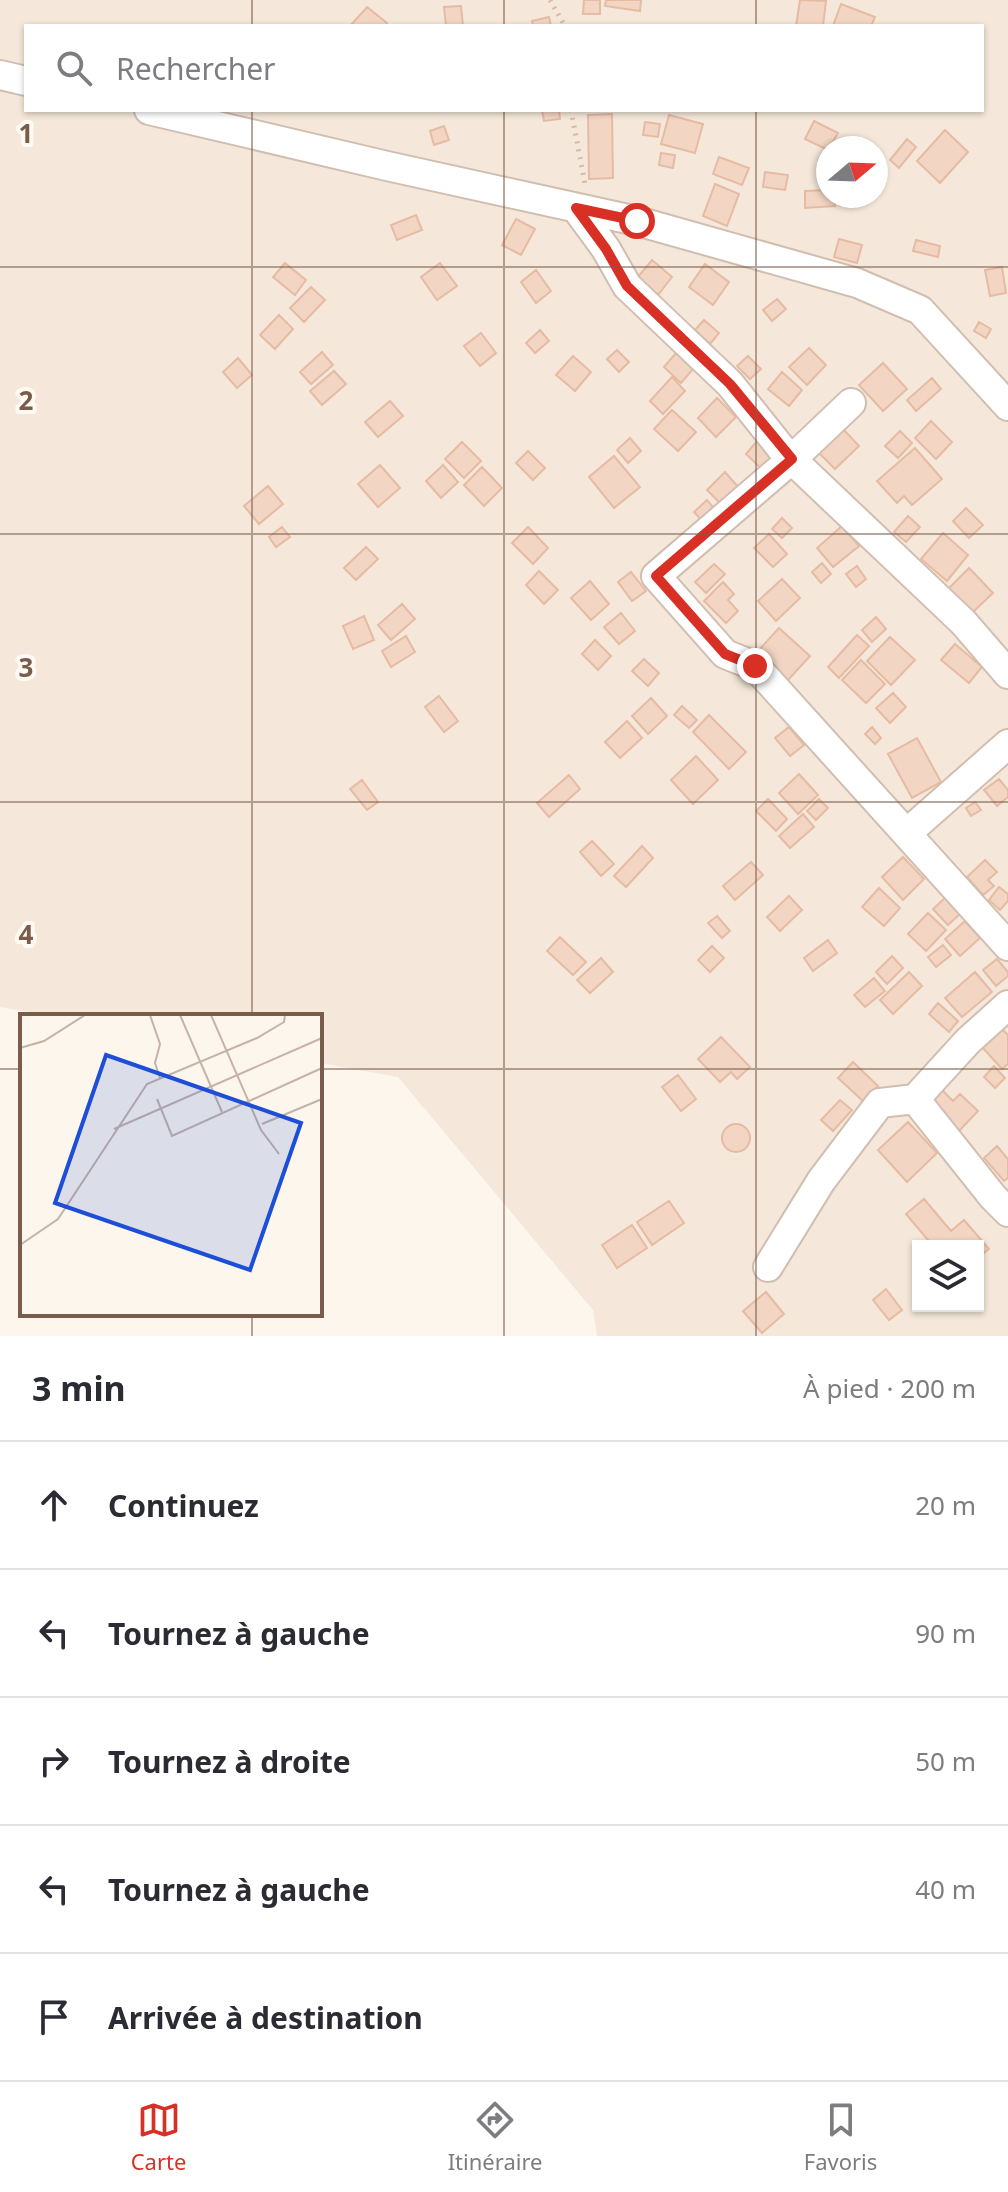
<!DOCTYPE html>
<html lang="fr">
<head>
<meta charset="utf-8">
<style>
  :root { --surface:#fff; --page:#f2f2f3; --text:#2b2b33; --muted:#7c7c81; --line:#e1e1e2; --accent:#d93025 }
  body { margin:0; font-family:"Noto Sans",sans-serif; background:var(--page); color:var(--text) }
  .controls { position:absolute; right:24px; bottom:24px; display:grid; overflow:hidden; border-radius:0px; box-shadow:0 2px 6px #0004 }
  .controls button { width:72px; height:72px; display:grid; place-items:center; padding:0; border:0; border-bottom:2px solid var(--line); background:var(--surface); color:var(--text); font:40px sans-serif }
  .compass { position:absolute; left:816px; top:136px; width:72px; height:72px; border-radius:50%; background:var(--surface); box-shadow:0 2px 6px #0004; rotate:71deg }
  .stop { position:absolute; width:24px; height:24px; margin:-18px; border:6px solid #d93025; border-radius:50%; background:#fff }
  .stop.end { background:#d93025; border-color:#fff; box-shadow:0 2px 8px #0008 }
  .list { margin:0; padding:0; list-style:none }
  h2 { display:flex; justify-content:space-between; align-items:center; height:104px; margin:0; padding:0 32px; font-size:34px }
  h2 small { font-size:26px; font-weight:400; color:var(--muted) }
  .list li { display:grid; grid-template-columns:52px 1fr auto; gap:24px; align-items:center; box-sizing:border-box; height:128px; padding:0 32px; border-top:2px solid var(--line) }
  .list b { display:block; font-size:30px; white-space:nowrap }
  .list em { font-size:26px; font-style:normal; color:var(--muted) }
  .icon { flex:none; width:44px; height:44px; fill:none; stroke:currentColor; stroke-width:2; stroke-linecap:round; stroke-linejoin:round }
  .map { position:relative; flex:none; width:1008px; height:1336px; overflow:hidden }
  .search { position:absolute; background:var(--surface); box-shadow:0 2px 6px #0004; left:24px; right:24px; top:24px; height:88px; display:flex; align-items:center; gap:20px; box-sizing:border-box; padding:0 28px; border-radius:0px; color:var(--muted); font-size:30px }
  .sheet { height:744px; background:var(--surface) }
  nav { display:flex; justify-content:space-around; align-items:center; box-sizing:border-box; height:112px; border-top:2px solid var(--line); background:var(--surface); font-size:22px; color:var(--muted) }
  nav a { display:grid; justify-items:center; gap:4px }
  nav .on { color:var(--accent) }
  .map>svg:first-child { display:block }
  .residential { fill:#f5e8da; fill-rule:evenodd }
  .building { fill:#f3d5c3; stroke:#e6bba3; stroke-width:2 }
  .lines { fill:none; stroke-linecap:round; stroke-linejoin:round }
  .minor-casing { stroke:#d1beb0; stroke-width:32 }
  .path { stroke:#d9b8a5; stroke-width:5; stroke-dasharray:2 6; stroke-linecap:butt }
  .minor { stroke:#fff; stroke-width:28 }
  .route { stroke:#d93025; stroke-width:10 }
  .grid { fill:none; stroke:#7a5c4d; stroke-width:2; stroke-opacity:0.55 }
  .inset-road { fill:none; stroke:#c5b3a7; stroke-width:2 }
  .view { fill:#1d4ed8; fill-opacity:0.15; stroke:#1d4ed8; stroke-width:4 }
  .inset-edge { fill:none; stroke:#7a5c4d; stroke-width:4 }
  .grid-label { font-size:26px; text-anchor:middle; font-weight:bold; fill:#7a5c4d; stroke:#fffaf3; stroke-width:8; stroke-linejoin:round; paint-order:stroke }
</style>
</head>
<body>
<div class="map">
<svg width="1008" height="1336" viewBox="0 0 1008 1336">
  <rect width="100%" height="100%" fill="#fdf6ec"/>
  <path class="residential" d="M 0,0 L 1008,0 L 1008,1336 L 597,1336 L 593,1310 L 398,1077 L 320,1063 L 320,1016 L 51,1016 L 0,1007 ZM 26,26 L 982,26 L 982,110 L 26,110 ZM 828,148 L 876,148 L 876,196 L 828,196 ZM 918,1246 L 978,1246 L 978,1306 L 918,1306 Z"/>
  <path class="building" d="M 584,0 L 600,0 L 600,14 L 583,14 Z
    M 606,0 L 641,0 L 640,11 L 605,6 Z
    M 800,0 L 826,1 L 823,26 L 796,26 Z
    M 841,4 L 875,17 L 871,26 L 833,26 Z
    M 461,6 L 463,26 L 446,26 L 444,7 Z
    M 367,7 L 387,23 L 385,26 L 350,26 Z
    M 549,17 L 551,26 L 533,26 L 532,21 Z
    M 542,110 L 559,110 L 560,119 L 544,121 Z
    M 612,114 L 613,178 L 589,179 L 588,115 Z
    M 669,115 L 703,124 L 695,153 L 661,144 Z
    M 814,121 L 838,133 L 828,150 L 805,139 Z
    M 645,122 L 660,124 L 658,137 L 643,135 Z
    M 444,126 L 449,140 L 434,145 L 430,131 Z
    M 945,130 L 968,152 L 940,183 L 917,161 Z
    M 907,139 L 916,147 L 899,168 L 890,160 Z
    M 661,153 L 675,155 L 673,168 L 659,165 Z
    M 719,157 L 749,168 L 742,185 L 713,174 Z
    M 765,172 L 788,175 L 785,190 L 763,187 Z
    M 715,184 L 739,194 L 727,226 L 703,216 Z
    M 828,190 L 828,196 L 834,196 L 835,206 L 805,208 L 805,191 Z
    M 416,215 L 422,230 L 397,240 L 391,225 Z
    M 516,219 L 535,229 L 521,255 L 502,245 Z
    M 839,239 L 862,245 L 857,263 L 834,257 Z
    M 916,240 L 940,246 L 938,257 L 913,251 Z
    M 652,260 L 672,277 L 658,295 L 637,278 Z
    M 285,263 L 306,280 L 295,295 L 273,277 Z
    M 440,263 L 457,286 L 437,300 L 421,277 Z
    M 705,264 L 729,282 L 713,305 L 689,287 Z
    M 1002,267 L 1006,293 L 990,296 L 985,270 Z
    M 536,270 L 551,291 L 536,303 L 521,282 Z
    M 311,287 L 325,300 L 304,322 L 290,308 Z
    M 777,299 L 786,309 L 772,321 L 763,310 Z
    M 279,315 L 293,329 L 275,349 L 260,335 Z
    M 704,320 L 719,333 L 710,344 L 695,330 Z
    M 979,322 L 991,329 L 986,338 L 974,331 Z
    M 540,330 L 549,341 L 535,353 L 526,343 Z
    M 481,333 L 496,353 L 480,366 L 464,346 Z
    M 809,348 L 826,365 L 807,385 L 789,367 Z
    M 617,350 L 629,362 L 619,372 L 607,359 Z
    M 322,352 L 333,365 L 311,384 L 300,372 Z
    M 676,353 L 693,369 L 681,383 L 664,367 Z
    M 573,356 L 591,372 L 575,391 L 556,375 Z
    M 748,356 L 761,369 L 750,379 L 737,366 Z
    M 238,358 L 252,375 L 237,388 L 223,372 Z
    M 883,363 L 907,389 L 883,411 L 859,385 Z
    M 334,371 L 346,384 L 322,405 L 310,391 Z
    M 782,372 L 802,390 L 789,406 L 768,389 Z
    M 672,377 L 685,391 L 663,414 L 650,401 Z
    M 932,378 L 941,389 L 916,411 L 907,400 Z
    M 717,398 L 736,417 L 716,437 L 698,418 Z
    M 390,401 L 403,416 L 378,437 L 365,422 Z
    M 672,410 L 696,432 L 678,451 L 654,429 Z
    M 931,421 L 952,442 L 936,459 L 915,438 Z
    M 841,427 L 859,446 L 835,469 L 817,451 Z
    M 900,431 L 912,443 L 898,458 L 885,446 Z
    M 630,438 L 641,451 L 628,463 L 617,450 Z
    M 758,440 L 778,459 L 765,472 L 746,454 Z
    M 462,442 L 481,461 L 464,478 L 445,459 Z
    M 915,448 L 942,479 L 912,505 L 904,496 L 897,503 L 877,481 Z
    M 528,451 L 545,468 L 533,480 L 516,463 Z
    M 614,456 L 640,487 L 614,508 L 589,477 Z
    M 380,465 L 400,488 L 378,507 L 358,484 Z
    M 443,465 L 458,482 L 441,498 L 426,481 Z
    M 482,467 L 502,488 L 484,506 L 464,485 Z
    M 725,472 L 739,488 L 722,505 L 707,490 Z
    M 268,486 L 283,504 L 259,524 L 244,506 Z
    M 707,500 L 718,513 L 706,525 L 694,512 Z
    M 966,508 L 983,525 L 969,538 L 953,521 Z
    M 908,516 L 920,527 L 906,542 L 894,532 Z
    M 782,518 L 792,528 L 782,538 L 772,529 Z
    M 842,526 L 859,546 L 833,567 L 817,548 Z
    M 282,527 L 290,537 L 276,547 L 269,537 Z
    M 528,527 L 548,548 L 533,564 L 512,543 Z
    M 943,533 L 968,555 L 947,581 L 921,559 Z
    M 769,534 L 787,554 L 773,567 L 754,548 Z
    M 366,547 L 378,559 L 356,580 L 344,568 Z
    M 822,563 L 831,574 L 821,583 L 812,572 Z
    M 714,564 L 725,574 L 706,593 L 695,582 Z
    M 857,566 L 866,579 L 856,587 L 846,574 Z
    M 969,568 L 993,593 L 972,613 L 948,589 Z
    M 539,571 L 558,590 L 544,604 L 526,585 Z
    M 631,572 L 646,591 L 632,601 L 618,582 Z
    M 782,579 L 800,598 L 776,621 L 758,601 Z
    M 590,581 L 609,604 L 591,620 L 571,598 Z
    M 723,582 L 734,594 L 728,600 L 738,611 L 726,623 L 704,601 Z
    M 402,604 L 415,619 L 391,640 L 378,625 Z
    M 621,613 L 635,631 L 619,644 L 604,627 Z
    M 364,616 L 374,640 L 353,649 L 343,626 Z
    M 876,617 L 886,629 L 872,642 L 862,630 Z
    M 779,628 L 810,656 L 788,680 L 758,651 Z
    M 857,635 L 869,646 L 839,678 L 828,667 Z
    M 406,636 L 415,652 L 391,667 L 382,651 Z
    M 890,637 L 915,660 L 891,685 L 867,661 Z
    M 595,640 L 611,656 L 598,670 L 582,654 Z
    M 955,644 L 982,667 L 969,683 L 941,660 Z
    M 644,659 L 659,673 L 648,686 L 632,671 Z
    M 861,660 L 885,684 L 866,703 L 842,680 Z
    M 893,693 L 906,707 L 890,723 L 876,708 Z
    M 439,696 L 458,721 L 444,732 L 425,707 Z
    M 651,698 L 667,716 L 648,734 L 632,716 Z
    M 682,706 L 697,720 L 689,728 L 674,715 Z
    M 709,715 L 746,752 L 729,769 L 693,732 Z
    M 627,721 L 642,738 L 620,758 L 605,742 Z
    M 789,727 L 804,745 L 790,756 L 775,738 Z
    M 872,727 L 881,738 L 875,744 L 865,734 Z
    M 917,738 L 941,782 L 912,798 L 888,754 Z
    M 696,756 L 718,780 L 693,804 L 671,780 Z
    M 799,774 L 818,795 L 798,814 L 779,793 Z
    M 569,775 L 580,789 L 549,817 L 537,803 Z
    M 999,779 L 1008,790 L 1008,797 L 997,806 L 984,790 Z
    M 362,780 L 378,802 L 367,810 L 350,789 Z
    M 768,799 L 787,819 L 776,831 L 756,811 Z
    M 819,799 L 828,808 L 816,820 L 807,811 Z
    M 975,802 L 981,810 L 971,816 L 966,808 Z
    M 803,814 L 814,827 L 790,848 L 779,836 Z
    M 592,841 L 614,864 L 601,876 L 580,852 Z
    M 642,846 L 653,858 L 626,887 L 614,876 Z
    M 903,857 L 924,879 L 903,900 L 882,877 Z
    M 985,860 L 997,872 L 988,880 L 994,886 L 983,895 L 967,877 Z
    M 751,862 L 763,875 L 735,900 L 723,886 Z
    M 999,887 L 1008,894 L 1008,901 L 1000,910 L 989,900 Z
    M 879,888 L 900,908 L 884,926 L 862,907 Z
    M 789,896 L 802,910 L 780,931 L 767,917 Z
    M 945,898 L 960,914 L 948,925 L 933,909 Z
    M 928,913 L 946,930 L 926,951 L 908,934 Z
    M 717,916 L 730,931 L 722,938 L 708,923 Z
    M 965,921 L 980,938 L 960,956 L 945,939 Z
    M 560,937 L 586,962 L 573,975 L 547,951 Z
    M 828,940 L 837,953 L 813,971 L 804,958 Z
    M 943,945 L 951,955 L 936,967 L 928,957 Z
    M 712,946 L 724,958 L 710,972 L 698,960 Z
    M 892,956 L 903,968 L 887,984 L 876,972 Z
    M 601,958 L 613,972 L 590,993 L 577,980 Z
    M 997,959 L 1008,972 L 1008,976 L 996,986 L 983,970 Z
    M 909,972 L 922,986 L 893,1014 L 880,1000 Z
    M 975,972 L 992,992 L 962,1017 L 945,998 Z
    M 874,978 L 885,991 L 865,1007 L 854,995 Z
    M 938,1003 L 958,1021 L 949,1032 L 929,1014 Z
    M 1002,1029 L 1008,1035 L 1008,1064 L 1002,1069 L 982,1047 Z
    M 721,1037 L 750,1067 L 737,1079 L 731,1072 L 720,1082 L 698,1059 Z
    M 853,1062 L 878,1086 L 863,1101 L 838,1078 Z
    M 994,1066 L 1005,1078 L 995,1088 L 984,1077 Z
    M 678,1075 L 696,1099 L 681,1111 L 662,1087 Z
    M 941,1089 L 953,1101 L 960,1094 L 978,1111 L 959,1131 L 929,1102 Z
    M 840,1100 L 852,1110 L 833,1131 L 821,1120 Z
    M 908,1122 L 937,1153 L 907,1182 L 878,1150 Z
    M722 1138a14 14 0 1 1 28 0a14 14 0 1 1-28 0Z
    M 997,1146 L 1008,1159 L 1008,1178 L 1004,1181 L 984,1158 Z
    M 924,1199 L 951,1231 L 964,1220 L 989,1249 L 978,1258 L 978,1246 L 933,1246 L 906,1214 Z
    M 669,1201 L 684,1223 L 652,1245 L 637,1222 Z
    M 632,1225 L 647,1248 L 617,1268 L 602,1245 Z
    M 886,1289 L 902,1310 L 889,1320 L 873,1300 Z
    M 766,1292 L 784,1314 L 762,1333 L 743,1311 Z"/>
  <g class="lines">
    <g class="minor-casing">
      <path id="minor" d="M 0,75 L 26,81
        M 149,110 L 387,166 L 637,221 L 857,283 L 920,310 L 1008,406
        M 576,208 L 606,249 L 627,286 L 730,384 L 785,453 L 963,622 L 1008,674
        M 851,403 L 792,459 L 656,576 L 725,654 L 755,666 L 1008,946
        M 907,833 L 1008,744
        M 915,1099 L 993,1197 L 1008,1212
        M 768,1267 L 821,1181 L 880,1103 L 915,1099 L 968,1041 L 1008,1005"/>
    </g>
    <path class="path" d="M 550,0 L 565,26
      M 571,110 L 585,184"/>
    <use href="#minor" class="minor"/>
  </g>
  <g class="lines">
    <path class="route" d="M 637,221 L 576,208 L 606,249 L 627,286 L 730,384 L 792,459 L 656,576 L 725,654 L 755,666"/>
  </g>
  <path class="grid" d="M 252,0 L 252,26M 504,0 L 504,26M 756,0 L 756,26M 252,110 L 252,1016M 504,110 L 504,1336M 756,110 L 756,1336M 0,267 L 1008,267M 0,534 L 1008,534M 0,802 L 1008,802M 0,1069 L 22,1069M 320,1069 L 1008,1069M 252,1314 L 252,1336"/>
  <g transform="translate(20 1014)">
    <rect width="302" height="302" fill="#fdf6ec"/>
    <path class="inset-road" d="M 130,1 L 140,30 L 135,49 L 140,64M 160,1 L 202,98M 191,1 L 241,116 L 259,140M 0,34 L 24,27 L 65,1M 137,85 L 152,122 L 302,54M 242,110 L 302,85M 94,115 L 302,24M 0,231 L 38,205 L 127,70 L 237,24 L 264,8 L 265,1"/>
    <path class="view" d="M 86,41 L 281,109 L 230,256 L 35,189 Z"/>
    <rect width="302" height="302" class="inset-edge"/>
  </g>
  <g class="grid-label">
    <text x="26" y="143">1</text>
    <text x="26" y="410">2</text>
    <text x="26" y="677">3</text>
    <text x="26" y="944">4</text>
  </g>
</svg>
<div class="controls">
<button><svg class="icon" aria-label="layers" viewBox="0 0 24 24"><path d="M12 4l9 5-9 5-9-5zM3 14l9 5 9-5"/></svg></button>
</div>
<svg class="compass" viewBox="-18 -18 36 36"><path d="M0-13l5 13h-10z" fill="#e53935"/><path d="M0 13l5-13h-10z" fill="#7c7c81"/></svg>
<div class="stop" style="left:637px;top:221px"></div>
<div class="stop end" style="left:755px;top:666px"></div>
<div class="search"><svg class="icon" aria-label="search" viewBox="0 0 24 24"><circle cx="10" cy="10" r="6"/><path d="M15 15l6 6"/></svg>Rechercher</div>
</div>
<section class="sheet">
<h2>3 min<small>À pied · 200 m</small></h2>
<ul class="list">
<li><svg class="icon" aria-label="ahead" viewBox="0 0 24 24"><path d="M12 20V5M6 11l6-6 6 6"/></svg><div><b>Continuez</b></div><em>20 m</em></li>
<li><svg class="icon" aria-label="left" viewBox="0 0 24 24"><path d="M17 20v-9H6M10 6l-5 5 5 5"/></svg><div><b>Tournez à gauche</b></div><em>90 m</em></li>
<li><svg class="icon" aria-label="right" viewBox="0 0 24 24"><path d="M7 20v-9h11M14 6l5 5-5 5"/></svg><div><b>Tournez à droite</b></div><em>50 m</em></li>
<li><svg class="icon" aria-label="left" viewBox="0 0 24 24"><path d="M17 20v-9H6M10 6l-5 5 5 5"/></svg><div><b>Tournez à gauche</b></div><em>40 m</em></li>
<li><svg class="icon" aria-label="arrive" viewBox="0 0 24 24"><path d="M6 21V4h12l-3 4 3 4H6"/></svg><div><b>Arrivée à destination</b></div></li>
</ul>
</section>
<nav>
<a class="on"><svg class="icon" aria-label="map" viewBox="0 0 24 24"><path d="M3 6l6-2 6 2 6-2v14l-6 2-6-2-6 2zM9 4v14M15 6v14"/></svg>Carte</a>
<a><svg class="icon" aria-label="directions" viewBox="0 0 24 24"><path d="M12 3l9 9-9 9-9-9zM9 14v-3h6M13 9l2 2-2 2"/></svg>Itinéraire</a>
<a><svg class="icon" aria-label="saved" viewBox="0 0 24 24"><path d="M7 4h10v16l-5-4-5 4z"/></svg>Favoris</a>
</nav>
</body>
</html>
